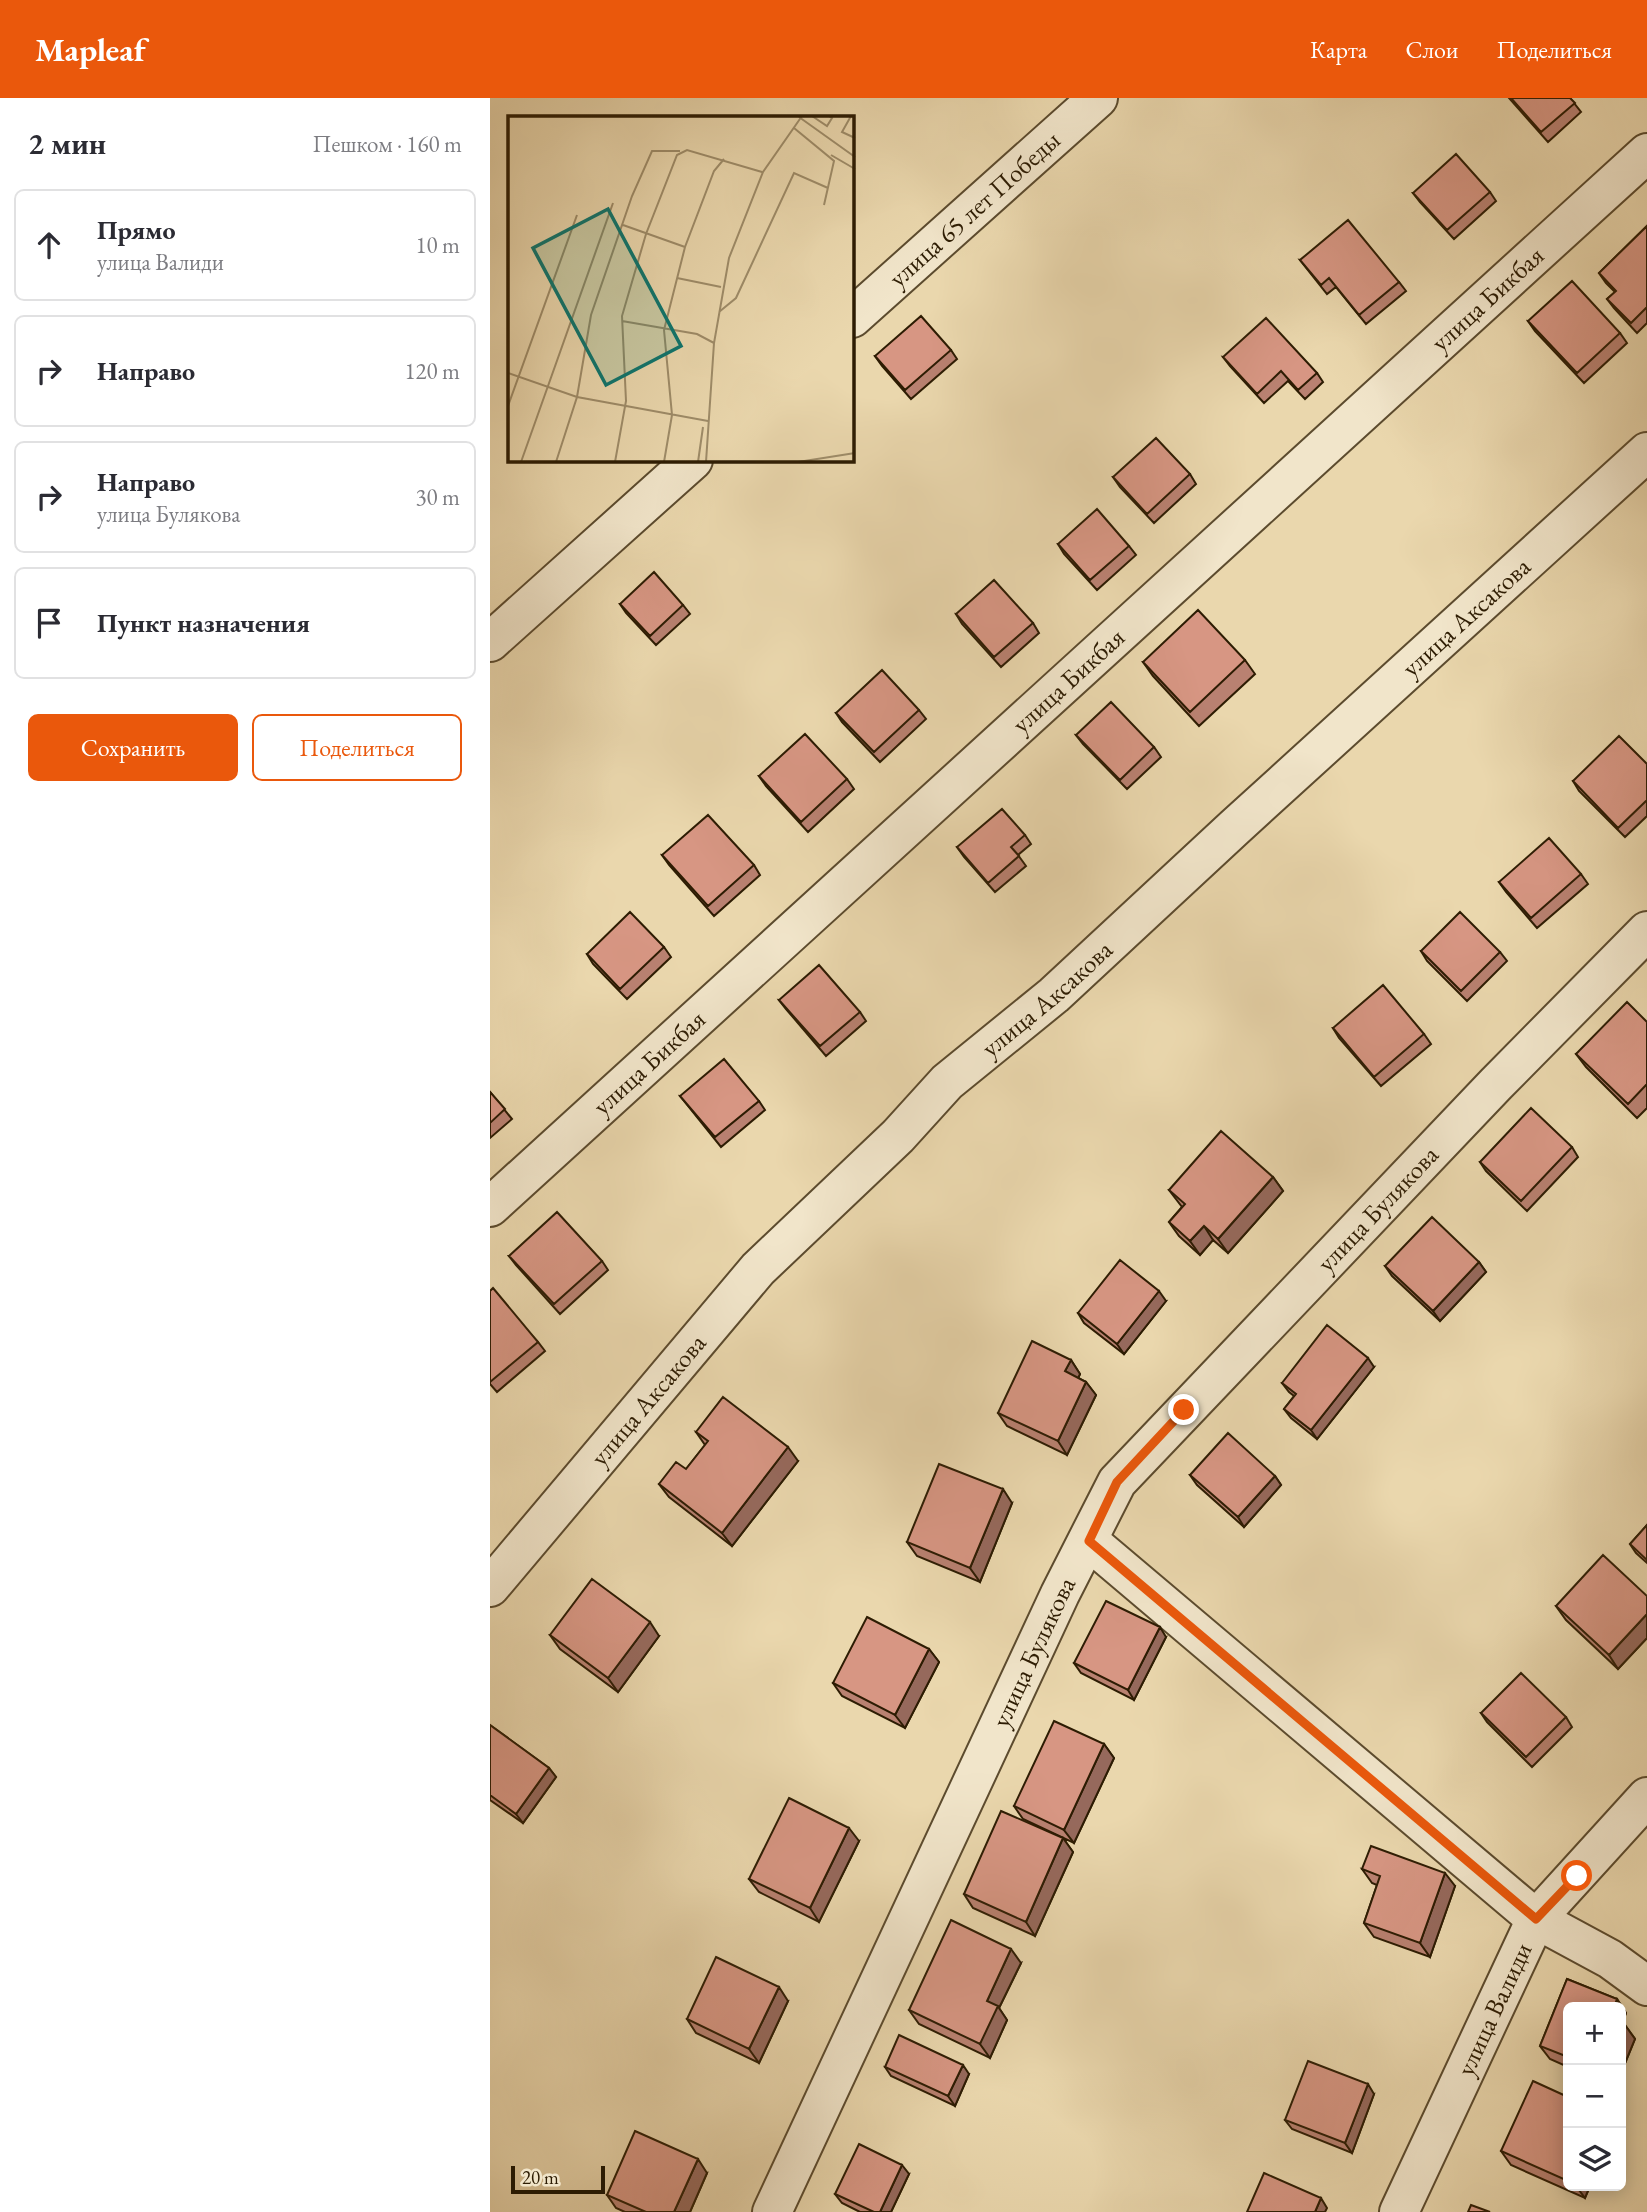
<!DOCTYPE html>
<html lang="ru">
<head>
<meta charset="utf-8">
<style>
  :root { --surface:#fff; --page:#f7f7f7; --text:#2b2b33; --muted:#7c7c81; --line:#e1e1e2; --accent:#ea580c }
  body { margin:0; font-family:"EB Garamond",serif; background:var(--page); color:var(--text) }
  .controls { position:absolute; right:21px; bottom:21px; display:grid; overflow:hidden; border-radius:10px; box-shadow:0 4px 18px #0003 }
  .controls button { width:63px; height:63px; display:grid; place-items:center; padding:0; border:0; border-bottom:2px solid var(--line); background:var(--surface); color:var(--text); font:35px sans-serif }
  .scale { position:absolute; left:21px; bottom:18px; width:94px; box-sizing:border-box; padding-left:7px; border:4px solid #2d1c03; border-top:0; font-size:19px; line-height:24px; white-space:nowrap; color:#2d1c03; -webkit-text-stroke:5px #f1e5ca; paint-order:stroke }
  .stop { position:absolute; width:21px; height:21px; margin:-16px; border:5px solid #ea580c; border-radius:50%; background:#fff }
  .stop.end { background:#ea580c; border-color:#fff; box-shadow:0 2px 7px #0008 }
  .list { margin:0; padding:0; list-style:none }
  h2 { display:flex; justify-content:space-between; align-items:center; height:91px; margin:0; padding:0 28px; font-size:30px }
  h2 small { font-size:23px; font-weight:400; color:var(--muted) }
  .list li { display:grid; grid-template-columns:46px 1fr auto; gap:21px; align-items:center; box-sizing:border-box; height:112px; margin:0 14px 14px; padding:0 14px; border:2px solid var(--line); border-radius:10px }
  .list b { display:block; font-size:26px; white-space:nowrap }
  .list p { margin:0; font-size:23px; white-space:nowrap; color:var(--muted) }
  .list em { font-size:23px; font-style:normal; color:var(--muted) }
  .actions { display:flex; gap:14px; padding:21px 28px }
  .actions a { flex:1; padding:16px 0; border:2px solid var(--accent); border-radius:10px; text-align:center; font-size:24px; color:var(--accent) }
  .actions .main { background:var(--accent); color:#fff }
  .icon { flex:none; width:38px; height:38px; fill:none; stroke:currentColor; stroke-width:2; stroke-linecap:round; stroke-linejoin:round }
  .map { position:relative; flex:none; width:1157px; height:2114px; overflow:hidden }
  header { display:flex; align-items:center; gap:42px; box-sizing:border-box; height:98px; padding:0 35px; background:var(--accent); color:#fff }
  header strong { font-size:33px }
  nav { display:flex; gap:38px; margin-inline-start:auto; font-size:24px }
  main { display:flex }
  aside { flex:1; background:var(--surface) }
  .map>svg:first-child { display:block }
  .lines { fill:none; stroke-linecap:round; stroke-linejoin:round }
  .minor-casing { stroke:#5c4b2e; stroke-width:42 }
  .minor { stroke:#f1e5ca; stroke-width:38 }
  .wall { fill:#b98171; stroke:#2d1c03; stroke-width:2 }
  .shaded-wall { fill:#96695c; stroke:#2d1c03; stroke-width:2 }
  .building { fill:#d79683; stroke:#2d1c03; stroke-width:2 }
  .route { stroke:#ea580c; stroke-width:9 }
  .labels { text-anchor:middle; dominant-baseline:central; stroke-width:5; stroke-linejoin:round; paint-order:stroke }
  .street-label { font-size:26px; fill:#2d1c03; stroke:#f1e5ca }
  .inset-road { fill:none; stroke:#9e8c69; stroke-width:2 }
  .view { fill:#0f766e; fill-opacity:0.15; stroke:#0f766e; stroke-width:3.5 }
  .inset-edge { fill:none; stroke:#2d1c03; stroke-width:3.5 }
</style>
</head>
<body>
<header>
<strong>Mapleaf</strong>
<nav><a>Карта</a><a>Слои</a><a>Поделиться</a></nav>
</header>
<main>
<aside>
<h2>2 мин<small>Пешком · 160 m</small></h2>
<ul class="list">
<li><svg class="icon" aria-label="ahead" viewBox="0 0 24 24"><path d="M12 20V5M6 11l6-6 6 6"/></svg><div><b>Прямо</b><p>улица Валиди</p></div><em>10 m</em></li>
<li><svg class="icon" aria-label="right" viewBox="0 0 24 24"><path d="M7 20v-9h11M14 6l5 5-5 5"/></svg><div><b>Направо</b></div><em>120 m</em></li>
<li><svg class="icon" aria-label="right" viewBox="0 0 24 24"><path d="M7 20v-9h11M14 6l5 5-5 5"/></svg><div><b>Направо</b><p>улица Булякова</p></div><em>30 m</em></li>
<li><svg class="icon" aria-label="arrive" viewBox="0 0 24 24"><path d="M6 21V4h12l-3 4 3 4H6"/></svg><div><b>Пункт назначения</b></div></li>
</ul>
<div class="actions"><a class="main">Сохранить</a><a>Поделиться</a></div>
</aside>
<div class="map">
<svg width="1157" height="2114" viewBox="0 0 1157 2114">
  <rect width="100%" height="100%" fill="#ead7ad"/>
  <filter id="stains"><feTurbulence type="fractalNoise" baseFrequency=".00286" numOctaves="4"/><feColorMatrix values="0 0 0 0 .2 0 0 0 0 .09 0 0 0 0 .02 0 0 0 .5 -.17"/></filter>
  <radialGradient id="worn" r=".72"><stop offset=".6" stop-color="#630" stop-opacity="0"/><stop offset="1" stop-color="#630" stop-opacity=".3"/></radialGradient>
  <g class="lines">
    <g class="minor-casing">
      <g id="minor">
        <path id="s1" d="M 362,220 L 608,0"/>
        <path d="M 0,544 L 203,362"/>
        <path id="s2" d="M 0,1109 L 1157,55"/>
        <path d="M 599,1443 L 1046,1821 L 1120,1861 L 1157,1888"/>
        <path id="s3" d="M 0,1489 L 268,1171 L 408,1038 L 457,984 L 564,897 L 745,729 L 1157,354"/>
        <path id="s4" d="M 282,2114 L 570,1496 L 627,1384 L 1006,986 L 1157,833"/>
        <path id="s5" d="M 909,2114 L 1046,1821 L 1157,1699"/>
      </g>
    </g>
    <use href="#minor" class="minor"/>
  </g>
  <path class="wall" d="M 1019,0 L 1080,0 L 1091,14 L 1058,44 Z
    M 1000,94 L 1006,103 L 964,141 L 930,104 L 923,95 Z
    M 1157,128 L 1157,225 L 1147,235 L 1124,210 L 1117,201 L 1125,194 L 1116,185 L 1109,175 Z
    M 810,162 L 909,184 L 916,193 L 876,226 L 846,189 L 837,196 Z
    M 1038,223 L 1130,235 L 1137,245 L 1094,285 L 1045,233 Z
    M 461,252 L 467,261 L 421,301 L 392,268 L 385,258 Z
    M 733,259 L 827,275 L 833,284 L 815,301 L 798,283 L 774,305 L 740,268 Z
    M 700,376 L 706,386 L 664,425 L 630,389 L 623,379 Z
    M 568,446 L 639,448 L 646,457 L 607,492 L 574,456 Z
    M 130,506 L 193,507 L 200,516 L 166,547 L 136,515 Z
    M 466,516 L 543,525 L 549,535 L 511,569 L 472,526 Z
    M 755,562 L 765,576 L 709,628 L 663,578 L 653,564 Z
    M 429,612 L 436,621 L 390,664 L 352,624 L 346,615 Z
    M 586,637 L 664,649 L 671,659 L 637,691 L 593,646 Z
    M 1157,666 L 1157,718 L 1135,739 L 1089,693 L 1083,683 Z
    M 269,678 L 357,681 L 364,691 L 318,734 L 276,688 Z
    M 535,737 L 541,746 L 528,757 L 536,768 L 505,794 L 474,759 L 467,749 Z
    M 172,757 L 264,767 L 270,777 L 224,818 L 179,767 Z
    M 1091,776 L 1098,786 L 1047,830 L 1016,794 L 1009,784 Z
    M 174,849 L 181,859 L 137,901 L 103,866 L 97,856 Z
    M 931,853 L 1010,854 L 1017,863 L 977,903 L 937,863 Z
    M 289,902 L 370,914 L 376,923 L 336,958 L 296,911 Z
    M 1157,924 L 1157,1010 L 1147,1020 L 1096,969 L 1086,956 Z
    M 843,930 L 934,936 L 941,946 L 891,988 L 849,940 Z
    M 0,994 L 22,1021 L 0,1040 Z
    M 190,998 L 269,1003 L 275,1012 L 231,1049 Z
    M 1082,1049 L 1088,1059 L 1037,1113 L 996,1073 L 990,1064 Z
    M 783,1079 L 793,1093 L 738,1155 L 723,1142 L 710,1157 L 689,1138 L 679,1124 L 692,1109 L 679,1092 Z
    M 19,1158 L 112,1163 L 118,1172 L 70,1216 L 26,1167 Z
    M 989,1164 L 996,1174 L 950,1223 L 902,1178 L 895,1168 Z
    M 0,1193 L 48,1244 L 55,1253 L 7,1294 L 0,1286 Z
    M 676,1203 L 634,1256 L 594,1225 L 588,1215 Z
    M 581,1262 L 590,1276 L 588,1280 L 596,1284 L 606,1297 L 577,1357 L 517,1328 L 508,1315 Z
    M 884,1269 L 827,1341 L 801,1320 L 794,1311 L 804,1298 L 799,1294 L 792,1285 Z
    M 206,1334 L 308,1363 L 242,1448 L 179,1399 L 169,1386 L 196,1371 L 215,1347 Z
    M 700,1377 L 785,1378 L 791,1387 L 754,1429 L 707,1387 Z
    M 522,1405 L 490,1484 L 427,1458 L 417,1444 Z
    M 1157,1427 L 1157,1465 L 1146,1455 L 1140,1446 Z
    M 1157,1498 L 1157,1540 L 1128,1571 L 1076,1522 L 1066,1508 Z
    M 60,1537 L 169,1538 L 128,1594 L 70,1551 Z
    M 676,1539 L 644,1602 L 591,1575 L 584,1565 Z
    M 439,1551 L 449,1564 L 415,1630 L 352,1598 L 343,1585 Z
    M 991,1615 L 1076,1619 L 1082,1629 L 1042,1669 L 997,1624 Z
    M 0,1627 L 59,1670 L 66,1679 L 33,1725 L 0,1702 Z
    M 614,1646 L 624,1660 L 584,1745 L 533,1721 L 524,1708 Z
    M 573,1740 L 583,1754 L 545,1838 L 483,1810 L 474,1796 Z
    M 369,1743 L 329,1824 L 269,1794 L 259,1781 Z
    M 872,1771 L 965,1788 L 940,1859 L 884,1839 L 874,1825 L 887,1787 L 882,1785 Z
    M 531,1865 L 509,1910 L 517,1922 L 500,1960 L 429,1926 L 419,1912 Z
    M 1077,1881 L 1127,1901 L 1136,1915 L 1132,1926 L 1135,1927 L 1145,1941 L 1131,1975 L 1131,1909 L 1078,1909 L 1078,1969 L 1060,1961 L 1050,1948 Z
    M 298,1903 L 269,1965 L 206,1935 L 197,1921 Z
    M 395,1969 L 479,1976 L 465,2008 L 401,1978 Z
    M 884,1996 L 862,2055 L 802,2031 L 795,2022 Z
    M 1078,1999 L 1078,2088 L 1100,2088 L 1095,2100 L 1021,2067 L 1011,2053 Z
    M 217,2075 L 200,2114 L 135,2114 L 126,2110 L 117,2097 Z
    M 419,2076 L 401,2114 L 370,2114 L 352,2105 L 345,2096 Z"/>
  <path class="shaded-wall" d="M 783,1079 L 793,1093 L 738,1155 L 728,1141 Z
    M 714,1128 L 723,1142 L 710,1157 L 700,1143 Z
    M 989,1164 L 996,1174 L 950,1223 L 943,1213 Z
    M 669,1193 L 676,1203 L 634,1256 L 627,1246 Z
    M 878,1260 L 884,1269 L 827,1341 L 821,1332 Z
    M 581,1262 L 590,1276 L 585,1287 L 575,1273 Z
    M 596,1284 L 606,1297 L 577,1357 L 568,1343 Z
    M 298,1349 L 308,1363 L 242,1448 L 232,1435 Z
    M 785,1378 L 791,1387 L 754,1429 L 748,1419 Z
    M 513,1391 L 522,1405 L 490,1484 L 480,1470 Z
    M 1157,1516 L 1157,1540 L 1128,1571 L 1119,1557 Z
    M 160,1524 L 169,1538 L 128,1594 L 118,1580 Z
    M 670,1529 L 676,1539 L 644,1602 L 638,1592 Z
    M 439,1551 L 449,1564 L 415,1630 L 405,1617 Z
    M 614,1646 L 624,1660 L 584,1745 L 574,1732 Z
    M 59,1670 L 66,1679 L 33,1725 L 26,1716 Z
    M 359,1730 L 369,1743 L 329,1824 L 320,1810 Z
    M 573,1740 L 583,1754 L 545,1838 L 536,1824 Z
    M 955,1775 L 965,1788 L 940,1859 L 930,1845 Z
    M 521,1851 L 531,1865 L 509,1910 L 517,1922 L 500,1960 L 490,1946 L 497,1903 Z
    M 289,1889 L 298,1903 L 269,1965 L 259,1951 Z
    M 1127,1901 L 1136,1915 L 1131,1929 L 1131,1909 L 1124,1909 Z
    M 1135,1927 L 1145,1941 L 1131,1975 L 1131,1938 Z
    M 473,1967 L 479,1976 L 465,2008 L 458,1998 Z
    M 878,1986 L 884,1996 L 862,2055 L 855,2045 Z
    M 208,2061 L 217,2075 L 200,2114 L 184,2114 Z
    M 412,2067 L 419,2076 L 401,2114 L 390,2114 Z
    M 1086,2088 L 1100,2088 L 1095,2100 Z
    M 831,2100 L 837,2110 L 835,2114 L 825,2114 Z"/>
  <path class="building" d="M 1021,0 L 1080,0 L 1085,5 L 1051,34 Z
    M 966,56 L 1000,94 L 957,132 L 923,95 Z
    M 858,122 L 909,184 L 869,217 L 839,180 L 831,187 L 810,162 Z
    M 1157,128 L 1157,209 L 1141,225 L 1117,201 L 1126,193 L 1109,175 Z
    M 1082,183 L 1130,235 L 1087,275 L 1038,223 Z
    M 431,218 L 461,252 L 415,292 L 385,258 Z
    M 776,220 L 827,275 L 808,292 L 791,273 L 767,296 L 733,259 Z
    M 666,340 L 700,376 L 657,416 L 623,379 Z
    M 607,411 L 639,448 L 600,482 L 568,446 Z
    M 164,474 L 193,507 L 160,538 L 130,506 Z
    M 504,482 L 543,525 L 504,559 L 466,516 Z
    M 708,512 L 755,562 L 700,614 L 653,564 Z
    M 392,572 L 429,612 L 384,654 L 346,615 Z
    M 621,604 L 664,649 L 630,682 L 586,637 Z
    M 315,636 L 357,681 L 311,724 L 269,678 Z
    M 1129,638 L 1157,666 L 1157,702 L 1128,730 L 1083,683 Z
    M 512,711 L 535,737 L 521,749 L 529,758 L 498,785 L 467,749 Z
    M 218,717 L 264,767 L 218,808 L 172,757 Z
    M 1059,740 L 1091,776 L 1041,820 L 1009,784 Z
    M 140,814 L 174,849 L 130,891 L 97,856 Z
    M 970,814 L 1010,854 L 971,893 L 931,853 Z
    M 329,867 L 370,914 L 330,948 L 289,902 Z
    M 893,887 L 934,936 L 884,979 L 843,930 Z
    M 1137,904 L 1157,924 L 1157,986 L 1138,1006 L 1086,956 Z
    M 234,961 L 269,1003 L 225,1039 L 190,998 Z
    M 0,994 L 15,1011 L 0,1025 Z
    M 1041,1010 L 1082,1049 L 1031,1103 L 990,1064 Z
    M 731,1033 L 783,1079 L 728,1141 L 714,1128 L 700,1143 L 679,1124 L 695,1106 L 679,1092 Z
    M 67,1114 L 112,1163 L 64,1206 L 19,1158 Z
    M 942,1119 L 989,1164 L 943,1213 L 895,1168 Z
    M 630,1162 L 669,1193 L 627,1246 L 588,1215 Z
    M 3,1190 L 48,1244 L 0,1284 L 0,1193 Z
    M 837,1227 L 878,1260 L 821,1332 L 794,1311 L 806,1296 L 792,1285 Z
    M 542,1243 L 581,1262 L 575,1273 L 596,1284 L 568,1343 L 508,1315 Z
    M 233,1299 L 298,1349 L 232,1435 L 169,1386 L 186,1364 L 196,1371 L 218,1343 L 206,1334 Z
    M 738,1335 L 785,1378 L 748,1419 L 700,1377 Z
    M 449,1366 L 513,1391 L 480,1470 L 417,1444 Z
    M 1157,1427 L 1157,1462 L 1140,1446 Z
    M 1113,1457 L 1157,1498 L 1157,1516 L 1119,1557 L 1066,1508 Z
    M 102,1481 L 160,1524 L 118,1580 L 60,1537 Z
    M 616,1503 L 670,1529 L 638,1592 L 584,1565 Z
    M 377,1519 L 439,1551 L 405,1617 L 343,1585 Z
    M 1031,1575 L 1076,1619 L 1036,1659 L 991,1615 Z
    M 564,1623 L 614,1646 L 574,1732 L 524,1708 Z
    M 0,1627 L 59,1670 L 26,1716 L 0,1697 Z
    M 299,1700 L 359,1730 L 320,1810 L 259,1781 Z
    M 511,1713 L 573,1740 L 536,1824 L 474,1796 Z
    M 881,1748 L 955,1775 L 930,1845 L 874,1825 L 890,1778 L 872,1771 Z
    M 461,1822 L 521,1851 L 497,1903 L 508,1908 L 490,1946 L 419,1912 Z
    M 226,1859 L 289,1889 L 259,1951 L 197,1921 Z
    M 1077,1881 L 1127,1901 L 1124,1909 L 1078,1909 L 1078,1959 L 1050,1948 Z
    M 1131,1925 L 1135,1927 L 1131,1938 Z
    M 409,1937 L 473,1967 L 458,1998 L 395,1969 Z
    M 818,1963 L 878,1986 L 855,2045 L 795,2022 Z
    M 1043,1983 L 1078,1999 L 1078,2083 L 1011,2053 Z
    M 145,2033 L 208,2061 L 184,2114 L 156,2114 L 117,2097 Z
    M 369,2046 L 412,2067 L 390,2114 L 384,2114 L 345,2096 Z
    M 774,2075 L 831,2100 L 825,2114 L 757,2114 Z
    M 981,2107 L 1000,2114 L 978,2114 Z"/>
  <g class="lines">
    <path class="route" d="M 694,1312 L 627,1384 L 599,1443 L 1046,1821 L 1087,1778"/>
  </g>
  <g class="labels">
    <g class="street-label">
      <text stroke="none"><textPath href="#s1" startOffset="164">улица 65 лет Победы</textPath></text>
      <text stroke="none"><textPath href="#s2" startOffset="1349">улица Бикбая</textPath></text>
      <text stroke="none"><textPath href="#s3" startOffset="1379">улица Аксакова</textPath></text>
      <text stroke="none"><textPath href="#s2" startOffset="782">улица Бикбая</textPath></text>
      <text stroke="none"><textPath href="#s3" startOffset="812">улица Аксакова</textPath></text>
      <text stroke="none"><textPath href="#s2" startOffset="215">улица Бикбая</textPath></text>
      <text stroke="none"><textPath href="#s4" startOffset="1185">улица Булякова</textPath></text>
      <text stroke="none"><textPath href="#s3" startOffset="245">улица Аксакова</textPath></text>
      <text stroke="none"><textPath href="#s4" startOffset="618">улица Булякова</textPath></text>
      <text stroke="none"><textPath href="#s5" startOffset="224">улица Валиди</textPath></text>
    </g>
  </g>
  <g transform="translate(18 18)">
    <rect width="346" height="346" fill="#ead7ad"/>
    <path class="inset-road" d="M 304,0 L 319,10 L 324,2 L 321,0M 343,0 L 334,16 L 347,22M 291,1 L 347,41M 286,12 L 326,45 L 316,89M 323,39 L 347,53M 115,109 L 177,131M 169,162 L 213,171M 211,196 L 228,182 L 286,57 L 320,72M 114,205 L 189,218 L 206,227M 0,257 L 69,281 L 200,305M 0,290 L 69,99M 13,346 L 105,87M 48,346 L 69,281 L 83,199 L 124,80 L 144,35 L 172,35M 107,346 L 118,285 L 114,200 L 138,118 L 169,39 L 179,34 L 254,56M 156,346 L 164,299 L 156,214 L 177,131 L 206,55 L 216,43M 190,346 L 195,311M 198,346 L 206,227 L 221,142 L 255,56 L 294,0M 290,346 L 347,337"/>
    <path class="view" d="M 100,93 L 173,230 L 98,269 L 25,132 Z"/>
    <rect width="346" height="346" class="inset-edge"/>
  </g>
  <rect width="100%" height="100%" filter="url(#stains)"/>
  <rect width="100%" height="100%" fill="url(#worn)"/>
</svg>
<div class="controls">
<button>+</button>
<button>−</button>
<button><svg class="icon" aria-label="layers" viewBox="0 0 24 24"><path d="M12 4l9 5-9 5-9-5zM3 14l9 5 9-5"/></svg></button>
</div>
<div class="scale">20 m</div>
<div class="stop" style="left:1087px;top:1778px"></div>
<div class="stop end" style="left:694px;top:1312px"></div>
</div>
</main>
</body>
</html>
